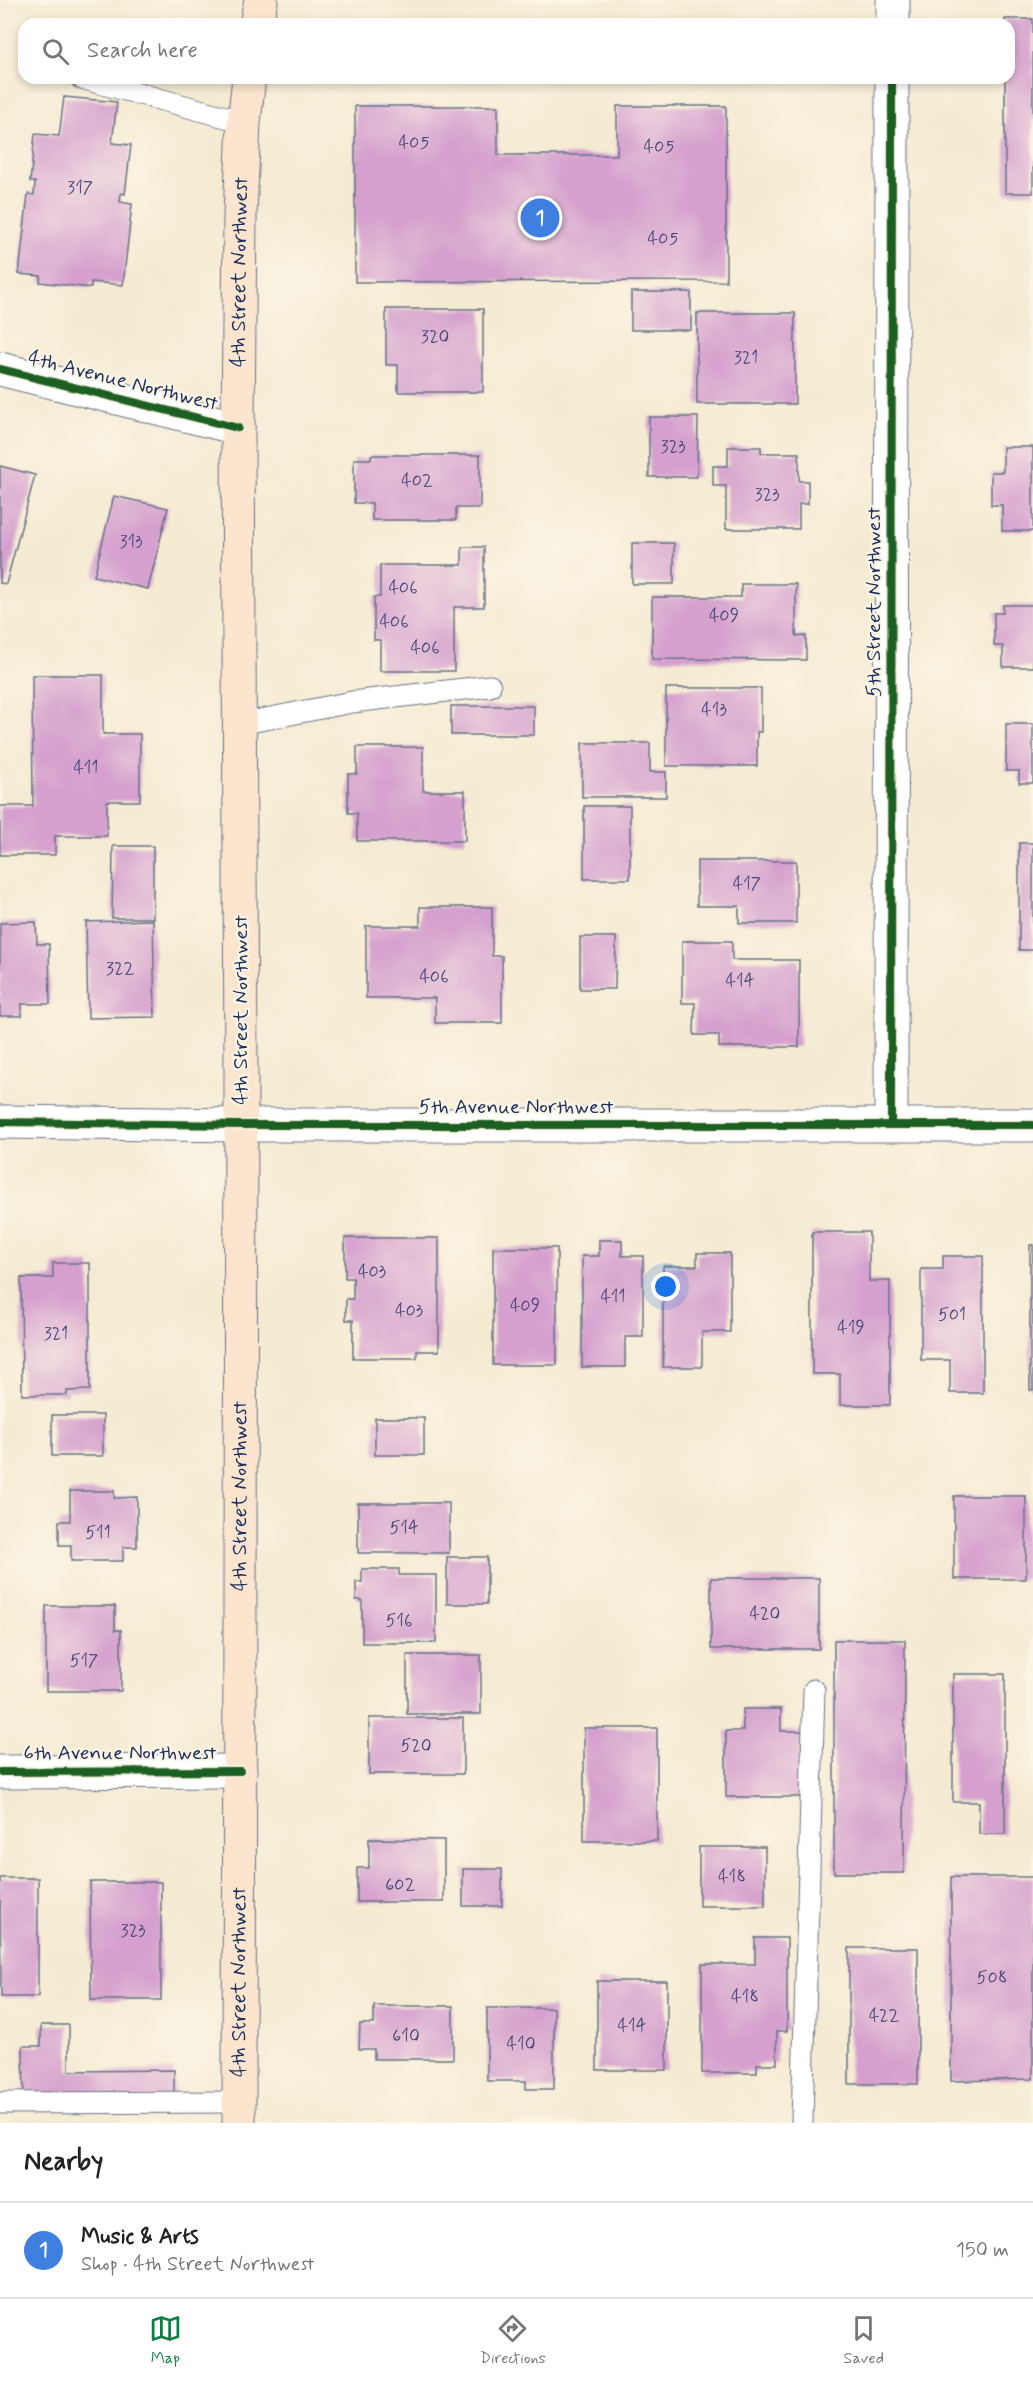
<!DOCTYPE html>
<html lang="en">
<head>
<meta charset="utf-8">
<style>
  :root { --surface:#fff; --page:#f6f6f6; --text:#222; --muted:#767676; --line:#e0e0e0; --accent:#0b8043 }
  body { margin:0; font-family:Mynerve,sans-serif; background:var(--page); color:var(--text) }
  .you { position:absolute; left:666px; top:1287px; width:21px; height:21px; margin:-15px; border:4px solid #fff; border-radius:50%; background:#1a73e8; box-shadow:0 0 0 9px #1a73e833 }
  .badge { display:grid; place-items:center; width:39px; height:39px; border-radius:50%; background:var(--accent); color:#fff; font-size:20px; font-weight:700 }
  .pin { position:absolute; translate:-50% -50%; border:3px solid #fff; box-shadow:0 2px 6px #0006 }
  .list { margin:0; padding:0; list-style:none }
  h2 { display:flex; justify-content:space-between; align-items:center; height:78px; margin:0; padding:0 24px; font-size:26px }
  h2 small { font-size:20px; font-weight:400; color:var(--muted) }
  .list li { display:grid; grid-template-columns:39px 1fr auto; gap:18px; align-items:center; box-sizing:border-box; height:96px; padding:0 24px; border-top:2px solid var(--line) }
  .list b { display:block; font-size:22px; white-space:nowrap }
  .list p { margin:0; font-size:20px; white-space:nowrap; color:var(--muted) }
  .list em { font-size:20px; font-style:normal; color:var(--muted) }
  .icon { flex:none; width:33px; height:33px; fill:none; stroke:currentColor; stroke-width:2; stroke-linecap:round; stroke-linejoin:round }
  .map { position:relative; flex:none; width:1033px; height:2123px; overflow:hidden }
  .search { position:absolute; background:var(--surface); box-shadow:0 3px 9px #0003; left:18px; right:18px; top:18px; height:66px; display:flex; align-items:center; gap:15px; box-sizing:border-box; padding:0 21px; border-radius:18px; color:var(--muted); font-size:22px }
  .sheet { height:174px; background:var(--surface) }
  nav { display:flex; justify-content:space-around; align-items:center; box-sizing:border-box; height:84px; border-top:2px solid var(--line); background:var(--surface); font-size:16px; color:var(--muted) }
  nav a { display:grid; justify-items:center; gap:3px }
  nav .on { color:var(--accent) }
  .map>svg:first-child { display:block }
  .building { fill:#d5a0ce }
  .lines { fill:none; stroke-linecap:round; stroke-linejoin:round }
  .service-casing { stroke:#677187; stroke-width:23 }
  .minor-casing { stroke:#677187; stroke-width:35 }
  .secondary-casing { stroke:#677187; stroke-width:35 }
  .service { stroke:#fff; stroke-width:21 }
  .minor { stroke:#fff; stroke-width:33 }
  .secondary { stroke:#fbe5cf; stroke-width:33 }
  .cycleway-casing { stroke:#fcf5e5; stroke-width:11 }
  .cycleway { stroke:#1b5e20; stroke-width:8 }
  .labels { text-anchor:middle; dominant-baseline:central; stroke-width:4.5; stroke-linejoin:round; paint-order:stroke }
  .number-label { font-size:18px; fill:#4a4b7a }
  .street-label { font-size:21px; fill:#1b2f5e; stroke:#fcf5e5 }
</style>
</head>
<body>
<div class="map">
<svg width="1033" height="2123" viewBox="0 0 1033 2123">
  <rect width="100%" height="100%" fill="#fcf5e5"/>
  <filter id="ink" filterUnits="userSpaceOnUse"><feTurbulence type="fractalNoise" baseFrequency=".0167" numOctaves="2"/><feDisplacementMap in="SourceGraphic" scale="12" xChannelSelector="R" yChannelSelector="G"/><feConvolveMatrix kernelMatrix="1 2 1 2 8 2 1 2 1" color-interpolation-filters="sRGB"/></filter>
  <filter id="wash" filterUnits="userSpaceOnUse"><feTurbulence type="fractalNoise" baseFrequency=".008" numOctaves="4" result="noise"/><feDisplacementMap in="SourceGraphic" scale="24" xChannelSelector="R" yChannelSelector="G"/><feGaussianBlur stdDeviation="1.35" result="paint"/><feColorMatrix in="noise" values="0 0 0 0 0 0 0 0 0 0 0 0 0 0 0 0 0 1.4 0 .05"/><feComposite in="paint" operator="in"/></filter>
  <g filter="url(#wash)">
    <rect width="100%" height="100%" fill="#f5ebd3"/>
    <g id="blocks">
      <path class="building" d="M 1005,19 L 1033,19 L 1033,193 L 1005,193 L 1005,78 L 1009,78 L 1009,24 L 1005,24 Z
        M 64,97 L 117,102 L 112,143 L 131,145 L 125,194 L 121,193 L 120,202 L 132,204 L 123,285 L 91,282 L 91,288 L 40,282 L 41,276 L 19,274 L 28,194 L 34,195 L 35,182 L 30,182 L 35,134 L 59,136 Z
        M 355,106 L 498,106 L 498,155 L 617,155 L 617,106 L 726,106 L 726,281 L 355,282 Z
        M 631,292 L 691,292 L 691,330 L 631,330 Z
        M 386,309 L 483,309 L 483,392 L 398,392 L 398,365 L 386,365 Z
        M 697,313 L 795,313 L 795,404 L 697,404 Z
        M 649,417 L 698,417 L 697,477 L 649,477 Z
        M 728,447 L 761,447 L 761,453 L 799,453 L 799,481 L 808,481 L 808,504 L 799,504 L 799,529 L 726,529 L 726,486 L 713,486 L 713,466 L 728,466 Z
        M 1003,447 L 1033,447 L 1033,531 L 1002,531 L 1002,505 L 991,505 L 991,472 L 1003,472 Z
        M 371,455 L 480,455 L 480,508 L 456,508 L 456,520 L 372,520 L 372,503 L 354,503 L 354,459 L 371,459 Z
        M 0,466 L 35,475 L 6,584 L 0,583 Z
        M 114,496 L 168,508 L 148,589 L 94,576 Z
        M 632,543 L 674,543 L 674,584 L 632,584 Z
        M 462,547 L 484,547 L 484,607 L 454,607 L 454,671 L 380,671 L 380,640 L 374,640 L 374,597 L 380,597 L 380,565 L 462,565 Z
        M 741,584 L 796,584 L 796,636 L 806,636 L 806,660 L 652,659 L 652,597 L 741,597 Z
        M 1003,605 L 1033,605 L 1033,667 L 1003,667 L 1003,646 L 994,646 L 994,613 L 1003,613 Z
        M 32,675 L 103,675 L 103,734 L 140,734 L 140,801 L 107,801 L 107,836 L 55,836 L 55,855 L 0,855 L 0,806 L 33,806 Z
        M 666,688 L 761,688 L 761,732 L 757,732 L 757,766 L 666,766 Z
        M 451,706 L 534,706 L 534,735 L 451,735 Z
        M 1006,724 L 1033,724 L 1033,783 L 1019,783 L 1019,771 L 1006,771 Z
        M 582,743 L 650,743 L 650,772 L 666,772 L 666,797 L 582,797 Z
        M 357,747 L 423,747 L 423,791 L 465,791 L 465,841 L 357,841 L 357,813 L 348,813 L 348,774 L 357,774 Z
        M 584,806 L 630,806 L 630,879 L 584,879 Z
        M 1019,843 L 1033,843 L 1033,950 L 1019,950 Z
        M 113,846 L 153,846 L 153,918 L 112,918 Z
        M 697,861 L 796,861 L 796,923 L 739,923 L 739,906 L 697,906 Z
        M 420,907 L 492,907 L 492,956 L 502,956 L 502,1023 L 435,1023 L 435,998 L 366,998 L 366,926 L 420,926 Z
        M 153,920 L 155,1017 L 88,1018 L 86,922 Z
        M 36,922 L 37,944 L 49,944 L 50,1004 L 22,1004 L 22,1016 L 0,1016 L 0,923 Z
        M 580,937 L 616,937 L 615,989 L 580,989 Z
        M 682,941 L 732,941 L 732,960 L 799,960 L 799,1047 L 719,1047 L 719,1035 L 694,1035 L 695,1003 L 682,1003 Z
        M 812,1232 L 869,1232 L 869,1281 L 890,1281 L 890,1405 L 840,1405 L 840,1374 L 812,1374 Z
        M 345,1238 L 439,1238 L 439,1351 L 417,1351 L 417,1358 L 353,1358 L 353,1320 L 346,1320 L 346,1299 L 353,1299 L 353,1278 L 345,1278 Z
        M 599,1240 L 622,1240 L 622,1256 L 643,1256 L 643,1337 L 625,1337 L 625,1367 L 582,1367 L 582,1256 L 599,1256 Z
        M 1030,1245 L 1033,1245 L 1033,1390 L 1030,1390 Z
        M 493,1248 L 557,1248 L 557,1365 L 493,1365 Z
        M 697,1253 L 730,1253 L 730,1332 L 702,1332 L 702,1367 L 663,1367 L 663,1266 L 697,1266 Z
        M 943,1256 L 983,1256 L 983,1393 L 950,1393 L 950,1360 L 921,1360 L 921,1269 L 943,1269 Z
        M 53,1263 L 90,1263 L 90,1390 L 67,1391 L 67,1395 L 22,1395 L 21,1278 L 53,1278 Z
        M 52,1415 L 103,1415 L 103,1456 L 52,1456 Z
        M 375,1418 L 424,1418 L 424,1455 L 375,1455 Z
        M 70,1491 L 114,1491 L 114,1498 L 137,1497 L 137,1547 L 123,1547 L 123,1561 L 71,1561 L 71,1545 L 59,1545 L 59,1521 L 70,1521 Z
        M 954,1496 L 1026,1496 L 1026,1579 L 954,1579 Z
        M 358,1503 L 449,1503 L 449,1553 L 358,1553 Z
        M 447,1557 L 487,1557 L 487,1604 L 447,1604 Z
        M 362,1569 L 399,1569 L 399,1575 L 436,1575 L 436,1643 L 362,1643 L 362,1600 L 356,1600 L 356,1582 L 362,1582 Z
        M 711,1578 L 819,1578 L 819,1649 L 711,1649 Z
        M 46,1606 L 115,1606 L 115,1630 L 121,1630 L 121,1691 L 46,1691 Z
        M 834,1640 L 905,1640 L 904,1873 L 834,1873 Z
        M 407,1655 L 481,1655 L 481,1714 L 407,1714 Z
        M 953,1674 L 1005,1674 L 1005,1834 L 979,1834 L 979,1802 L 953,1802 Z
        M 743,1709 L 781,1709 L 781,1731 L 804,1731 L 804,1797 L 726,1797 L 726,1731 L 743,1731 Z
        M 369,1718 L 463,1718 L 463,1774 L 369,1774 Z
        M 584,1728 L 657,1728 L 657,1841 L 584,1841 Z
        M 369,1839 L 444,1840 L 444,1902 L 357,1902 L 357,1868 L 369,1868 Z
        M 699,1847 L 765,1847 L 765,1906 L 699,1906 Z
        M 463,1869 L 502,1869 L 502,1906 L 463,1906 Z
        M 951,1877 L 1033,1877 L 1033,2079 L 951,2081 Z
        M 0,1878 L 38,1878 L 38,1997 L 1,1997 Z
        M 90,1882 L 161,1882 L 161,2000 L 91,2000 Z
        M 755,1938 L 787,1938 L 787,2031 L 777,2031 L 777,2064 L 757,2064 L 757,2073 L 702,2073 L 702,1964 L 755,1964 Z
        M 849,1948 L 918,1948 L 918,2084 L 849,2084 Z
        M 597,1981 L 667,1981 L 667,2070 L 597,2070 Z
        M 374,2006 L 453,2006 L 453,2059 L 374,2059 L 374,2049 L 359,2049 L 360,2024 L 374,2024 Z
        M 487,2008 L 554,2008 L 554,2089 L 526,2089 L 526,2081 L 487,2081 Z
        M 41,2025 L 69,2025 L 69,2071 L 174,2070 L 174,2099 L 24,2099 L 23,2046 L 41,2046 Z"/>
    </g>
  </g>
  <g filter="url(#ink)">
    <use href="#blocks" fill-opacity="0" stroke="#677187" stroke-width="1.5"/>
    <g class="lines">
      <g class="service-casing">
        <path id="service" d="M 81,78 L 244,122
          M 240,724 L 352,702 L 490,686
          M 0,2103 L 239,2102
          M 802,2123 L 814,1690"/>
      </g>
      <g class="minor-casing">
        <path id="minor" d="M 893,24 L 893,0
          M 0,369 L 238,428
          M 0,1122 L 241,1125 L 1033,1125
          M 891,1125 L 892,78
          M 0,1772 L 240,1771"/>
      </g>
      <g class="secondary-casing">
        <g id="secondary">
          <path d="M 256,24 L 261,0"/>
          <path id="s1" d="M 239,2123 L 241,1071 L 238,428 L 240,216 L 244,122 L 249,78"/>
        </g>
      </g>
      <use href="#service" class="service"/>
      <use href="#minor" class="minor"/>
      <use href="#secondary" class="secondary"/>
      <g class="cycleway-casing">
        <path id="cycleway" d="M 0,369 L 238,428
          M 0,1122 L 241,1125 L 1033,1125
          M 891,1125 L 892,78
          M 0,1772 L 240,1771"/>
      </g>
      <use href="#cycleway" class="cycleway"/>
    </g>
  </g>
  <g class="labels">
    <g class="number-label">
      <text x="414" y="143">405</text>
      <text x="659" y="147">405</text>
      <text x="80" y="188">317</text>
      <text x="663" y="239">405</text>
      <text x="435" y="337">320</text>
      <text x="746" y="358">321</text>
      <text x="673" y="447">323</text>
      <text x="417" y="481">402</text>
      <text x="767" y="495">323</text>
      <text x="131" y="542">313</text>
      <text x="403" y="588">406</text>
      <text x="724" y="616">409</text>
      <text x="394" y="622">406</text>
      <text x="425" y="648">406</text>
      <text x="714" y="710">413</text>
      <text x="86" y="768">411</text>
      <text x="747" y="884">417</text>
      <text x="120" y="969">322</text>
      <text x="434" y="977">406</text>
      <text x="740" y="981">414</text>
      <text x="372" y="1272">403</text>
      <text x="613" y="1297">411</text>
      <text x="525" y="1306">409</text>
      <text x="409" y="1311">403</text>
      <text x="952" y="1315">501</text>
      <text x="851" y="1328">419</text>
      <text x="56" y="1334">321</text>
      <text x="404" y="1528">514</text>
      <text x="98" y="1533">511</text>
      <text x="765" y="1614">420</text>
      <text x="399" y="1621">516</text>
      <text x="84" y="1661">517</text>
      <text x="416" y="1746">520</text>
      <text x="732" y="1877">418</text>
      <text x="400" y="1885">602</text>
      <text x="133" y="1931">323</text>
      <text x="992" y="1978">508</text>
      <text x="745" y="1997">418</text>
      <text x="884" y="2016">422</text>
      <text x="632" y="2026">414</text>
      <text x="406" y="2036">610</text>
      <text x="521" y="2044">410</text>
    </g>
    <g class="street-label">
      <text stroke="none"><textPath href="#s1" startOffset="1851">4th Street Northwest</textPath></text>
      <text transform="translate(123 381) rotate(14)">4th Avenue Northwest</text>
      <text transform="translate(874 602) rotate(-90)">5th Street Northwest</text>
      <text transform="translate(241 1010) rotate(-90)">4th Street Northwest</text>
      <text x="516" y="1107">5th Avenue Northwest</text>
      <text stroke="none"><textPath href="#s1" startOffset="627">4th Street Northwest</textPath></text>
      <text x="120" y="1753">6th Avenue Northwest</text>
      <text stroke="none"><textPath href="#s1" startOffset="141">4th Street Northwest</textPath></text>
    </g>
  </g>
</svg>
<div class="you"></div>
<div class="pin badge" style="left:540px;top:218px;background:#3f7fe0">1</div>
<div class="search"><svg class="icon" aria-label="search" viewBox="0 0 24 24"><circle cx="10" cy="10" r="6"/><path d="M15 15l6 6"/></svg>Search here</div>
</div>
<section class="sheet">
<h2>Nearby<small></small></h2>
<ul class="list">
<li><span class="badge" style="background:#3f7fe0">1</span><div><b>Music &amp; Arts</b><p>Shop · 4th Street Northwest</p></div><em>150 m</em></li>
</ul>
</section>
<nav>
<a class="on"><svg class="icon" aria-label="map" viewBox="0 0 24 24"><path d="M3 6l6-2 6 2 6-2v14l-6 2-6-2-6 2zM9 4v14M15 6v14"/></svg>Map</a>
<a><svg class="icon" aria-label="directions" viewBox="0 0 24 24"><path d="M12 3l9 9-9 9-9-9zM9 14v-3h6M13 9l2 2-2 2"/></svg>Directions</a>
<a><svg class="icon" aria-label="saved" viewBox="0 0 24 24"><path d="M7 4h10v16l-5-4-5 4z"/></svg>Saved</a>
</nav>
</body>
</html>
